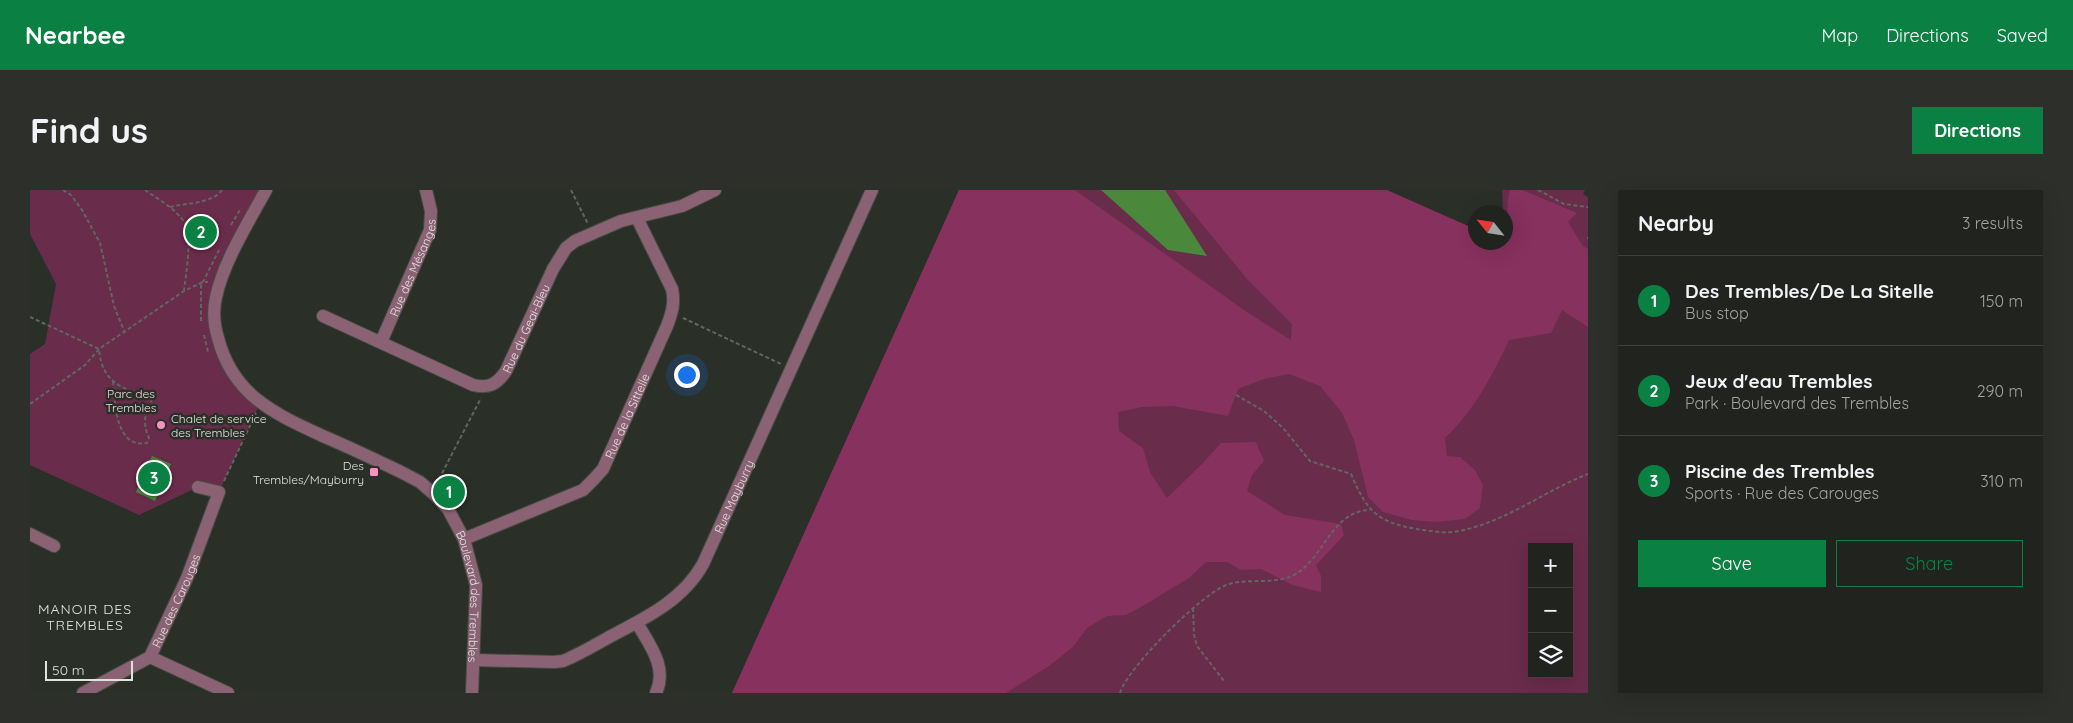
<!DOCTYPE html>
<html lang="en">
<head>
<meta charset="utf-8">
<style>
  :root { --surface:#20231e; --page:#2d2f2b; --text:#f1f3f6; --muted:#a2a4a4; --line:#3d403c; --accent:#0b8043 }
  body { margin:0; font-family:Quicksand,sans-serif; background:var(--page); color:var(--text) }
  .controls { position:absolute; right:15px; bottom:15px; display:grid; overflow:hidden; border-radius:0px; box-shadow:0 5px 20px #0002 }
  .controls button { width:45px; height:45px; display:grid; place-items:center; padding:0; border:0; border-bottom:1px solid var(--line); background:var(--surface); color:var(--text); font:25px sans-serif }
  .compass { position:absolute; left:1438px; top:15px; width:45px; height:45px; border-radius:50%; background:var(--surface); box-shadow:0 5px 20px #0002; rotate:300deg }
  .scale { position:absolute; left:15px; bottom:12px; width:88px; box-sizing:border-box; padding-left:5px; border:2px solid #dfe3de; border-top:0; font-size:14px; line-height:18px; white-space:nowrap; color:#dfe3de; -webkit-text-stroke:4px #2a2f28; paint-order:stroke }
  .you { position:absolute; left:656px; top:184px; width:18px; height:18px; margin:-12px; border:4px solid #fff; border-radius:50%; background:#1a73e8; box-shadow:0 0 0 8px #1a73e833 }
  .badge { display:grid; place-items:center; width:32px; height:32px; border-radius:50%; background:var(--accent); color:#fff; font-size:16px; font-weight:700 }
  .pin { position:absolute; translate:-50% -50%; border:2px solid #fff; box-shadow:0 1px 5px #0006 }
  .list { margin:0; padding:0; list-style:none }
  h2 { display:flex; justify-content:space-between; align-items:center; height:65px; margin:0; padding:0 20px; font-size:21px }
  h2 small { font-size:16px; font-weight:400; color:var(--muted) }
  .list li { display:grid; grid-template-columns:32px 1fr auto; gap:15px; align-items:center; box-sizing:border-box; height:90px; padding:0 20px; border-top:1px solid var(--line) }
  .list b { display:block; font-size:19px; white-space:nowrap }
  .list p { margin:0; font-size:16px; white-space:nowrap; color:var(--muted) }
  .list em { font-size:16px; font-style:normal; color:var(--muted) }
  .actions { display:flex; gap:10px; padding:15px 20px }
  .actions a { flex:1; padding:11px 0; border:1px solid var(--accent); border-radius:0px; text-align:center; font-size:18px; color:var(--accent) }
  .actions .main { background:var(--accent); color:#fff }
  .icon { flex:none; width:28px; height:28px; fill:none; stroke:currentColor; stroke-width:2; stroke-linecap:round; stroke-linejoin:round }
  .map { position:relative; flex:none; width:1558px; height:503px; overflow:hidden; border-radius:0px }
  header { display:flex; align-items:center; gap:30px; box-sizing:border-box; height:70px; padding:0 25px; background:var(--accent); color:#fff }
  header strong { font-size:24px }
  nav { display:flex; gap:28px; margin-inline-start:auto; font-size:18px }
  .intro { display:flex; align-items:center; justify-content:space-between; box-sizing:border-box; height:120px; padding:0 30px }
  h1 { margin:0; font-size:35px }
  .button { padding:12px 22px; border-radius:0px; background:var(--accent); color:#fff; font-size:18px; font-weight:700 }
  main { display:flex; gap:30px; padding:0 30px }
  aside { flex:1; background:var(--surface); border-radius:0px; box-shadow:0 5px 20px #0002 }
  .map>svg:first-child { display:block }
  .green { fill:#6a2c4b; fill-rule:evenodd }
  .forest { fill:#87315e }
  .water { fill:#4a893c }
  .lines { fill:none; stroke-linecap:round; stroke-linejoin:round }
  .minor-casing { stroke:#474c45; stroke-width:14 }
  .path { stroke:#626660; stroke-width:2; stroke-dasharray:4 2.5; stroke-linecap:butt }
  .minor { stroke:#8b6274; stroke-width:12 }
  .poi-dot { fill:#fc8fc3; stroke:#2a2f28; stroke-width:2 }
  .labels { text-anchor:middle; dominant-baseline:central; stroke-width:5; stroke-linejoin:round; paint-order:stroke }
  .street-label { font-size:12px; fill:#dfe3de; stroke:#2a2f28 }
  .park-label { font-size:12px; fill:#f1d8e2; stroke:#2a2f28 }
  .poi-label { font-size:12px; fill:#dfe3de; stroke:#2a2f28; text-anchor:start }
  .neighbourhood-label { font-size:14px; letter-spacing:1px; fill:#dfe3de; stroke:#2a2f28 }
</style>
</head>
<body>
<header>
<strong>Nearbee</strong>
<nav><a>Map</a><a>Directions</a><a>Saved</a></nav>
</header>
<div class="intro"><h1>Find us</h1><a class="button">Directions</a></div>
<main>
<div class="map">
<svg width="1558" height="503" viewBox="0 0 1558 503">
  <rect width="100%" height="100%" fill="#2a2f28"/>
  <path class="green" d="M 0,0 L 236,0 L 189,95 L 189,153 L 230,213 L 189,302 L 168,297 L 109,325 L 0,275 L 0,164 L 15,154 L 26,94 L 0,44 Z
    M 929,0 L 1342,0 L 1446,52 L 1476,52 L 1476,22 L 1473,22 L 1472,0 L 1555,0 L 1553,4 L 1558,7 L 1558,503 L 702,503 ZM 1502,357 L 1539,357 L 1539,484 L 1502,484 Z"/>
  <path class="forest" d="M 929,0 L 1045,0 L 1217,122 L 1261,150 L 1262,134 L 1217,89 L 1144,0 L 1357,0 L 1445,39 L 1446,52 L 1476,52 L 1478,8 L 1480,0 L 1492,0 L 1547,23 L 1538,32 L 1553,56 L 1558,59 L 1558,137 L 1532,120 L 1521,143 L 1479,150 C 1462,186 1444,221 1415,248 L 1417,266 L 1430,267 L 1445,280 L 1453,295 L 1450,318 L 1435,329 L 1406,332 L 1382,330 L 1353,322 L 1338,307 L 1324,250 L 1312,223 L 1290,196 L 1259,184 L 1234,189 L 1208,199 L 1198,226 L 1143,216 L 1112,217 L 1088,222 L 1089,241 L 1113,258 L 1120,282 L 1137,308 L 1172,274 L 1191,253 L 1226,252 L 1234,271 L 1222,285 L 1217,301 L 1255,325 L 1311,334 L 1314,345 L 1286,375 L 1291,386 L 1291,402 L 1263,395 L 1231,379 L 1211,380 L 1197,372 L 1176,372 L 1159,388 L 1111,417 L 1096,425 L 1077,426 L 1057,438 L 1043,457 L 1019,476 L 976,503 L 702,503 Z"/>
  <path class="water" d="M 1071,0 L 1135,0 L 1177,66 L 1138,60 Z
    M 122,266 L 141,274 L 125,311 L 106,302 Z"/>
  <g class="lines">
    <g class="minor-casing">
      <g id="minor">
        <path id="s1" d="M 236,0 C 219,31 193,73 186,107 C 183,120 184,135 188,148 C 203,206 245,224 295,247 C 321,258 346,270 371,282 L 390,292 L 406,306 L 418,319 L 434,349 L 446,395 L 442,503"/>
        <path id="s2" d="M 293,126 L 443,195 C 459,199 467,194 476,181 L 523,79 L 536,58 L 545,51 L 591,31 L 652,16 L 685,0"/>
        <path id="s3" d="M 351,152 L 400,40 L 401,21 L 396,0"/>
        <path d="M 0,344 L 24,356"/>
        <path id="s4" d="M 434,349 L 553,300 L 564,289 L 573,279 L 637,136 C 642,123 645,113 642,99 L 607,28"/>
        <path d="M 607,433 C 619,454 638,477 626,503"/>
        <path d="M 120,467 L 198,503"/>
        <path id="s5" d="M 444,470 L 524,472 L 533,471 C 550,464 565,455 581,446 C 616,428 653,410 673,374 L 842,0"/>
        <path id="s6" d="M 53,503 L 120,467 L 157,388 L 189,302 L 168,297"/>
      </g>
    </g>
    <path class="path" d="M 33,0 L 41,5 L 52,20 L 70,53 L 84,116 L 95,143
      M 115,0 C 129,10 147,19 156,35 C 162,46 156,86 154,100
      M 541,0 L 558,34
      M 1508,0 L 1534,14 L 1558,17
      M 140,17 C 155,13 182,14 192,0
      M 201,35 L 211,18
      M 1557,48 L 1558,48
      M 0,127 L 69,159 C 72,194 93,199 123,208 C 115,223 112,232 119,248 L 117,253 C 85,259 85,212 83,191
      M 653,128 L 751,174
      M 171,131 L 171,96 L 189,60
      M 174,145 L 178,162
      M 1206,205 L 1234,221 L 1253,238 L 1280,271 L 1321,284 C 1337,321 1346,332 1387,339 C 1400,341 1416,344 1429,341 C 1476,332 1514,301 1558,284
      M 0,214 L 55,175 L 69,159 L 154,101 L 173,92 L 178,92
      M 409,289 L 451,208
      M 194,291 L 226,223
      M 1163,418 L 1164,445 L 1167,456 L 1194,491
      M 1090,503 C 1097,478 1174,401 1199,394 C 1220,388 1244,395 1264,385 C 1294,369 1301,321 1340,320"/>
    <use href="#minor" class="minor"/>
  </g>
  <g class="poi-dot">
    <circle cx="131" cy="235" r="5"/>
    <rect x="339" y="277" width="10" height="10" rx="2.5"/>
  </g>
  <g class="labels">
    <g class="street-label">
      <text stroke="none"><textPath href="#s3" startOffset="81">Rue des Mésanges</textPath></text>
      <text stroke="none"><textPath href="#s2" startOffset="251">Rue du Geai-Bleu</textPath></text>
      <text stroke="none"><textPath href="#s4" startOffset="216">Rue de la Sittelle</textPath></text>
      <text stroke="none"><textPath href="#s5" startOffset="336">Rue Mayburry</textPath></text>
      <text stroke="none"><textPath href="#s1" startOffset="548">Boulevard des Trembles</textPath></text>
      <text stroke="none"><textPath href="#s6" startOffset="138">Rue des Carouges</textPath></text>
    </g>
    <g class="park-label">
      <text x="101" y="203">Parc des<tspan x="101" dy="14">Trembles</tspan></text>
    </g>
    <g class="poi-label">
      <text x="141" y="228">Chalet de service<tspan x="141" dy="14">des Trembles</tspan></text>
      <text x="334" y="275" text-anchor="end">Des<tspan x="334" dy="14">Trembles/Mayburry</tspan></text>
    </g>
    <g class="neighbourhood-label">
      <text x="55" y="419">MANOIR DES<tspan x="55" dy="16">TREMBLES</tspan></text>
    </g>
  </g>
</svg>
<div class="controls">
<button>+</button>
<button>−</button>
<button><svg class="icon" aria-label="layers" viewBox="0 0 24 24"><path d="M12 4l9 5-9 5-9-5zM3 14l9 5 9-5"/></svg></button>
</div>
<svg class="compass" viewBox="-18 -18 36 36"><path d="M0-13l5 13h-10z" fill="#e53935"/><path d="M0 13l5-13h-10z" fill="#a2a4a4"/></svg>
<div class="scale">50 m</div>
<div class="you"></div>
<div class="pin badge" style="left:419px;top:302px">1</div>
<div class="pin badge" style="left:171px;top:42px">2</div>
<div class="pin badge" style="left:124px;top:288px">3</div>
</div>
<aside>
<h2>Nearby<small>3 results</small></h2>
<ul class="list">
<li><span class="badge">1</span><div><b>Des Trembles/De La Sitelle</b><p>Bus stop</p></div><em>150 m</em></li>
<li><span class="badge">2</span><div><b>Jeux d'eau Trembles</b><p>Park · Boulevard des Trembles</p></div><em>290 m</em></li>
<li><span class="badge">3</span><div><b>Piscine des Trembles</b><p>Sports · Rue des Carouges</p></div><em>310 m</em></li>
</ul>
<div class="actions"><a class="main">Save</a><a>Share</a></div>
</aside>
</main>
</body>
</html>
